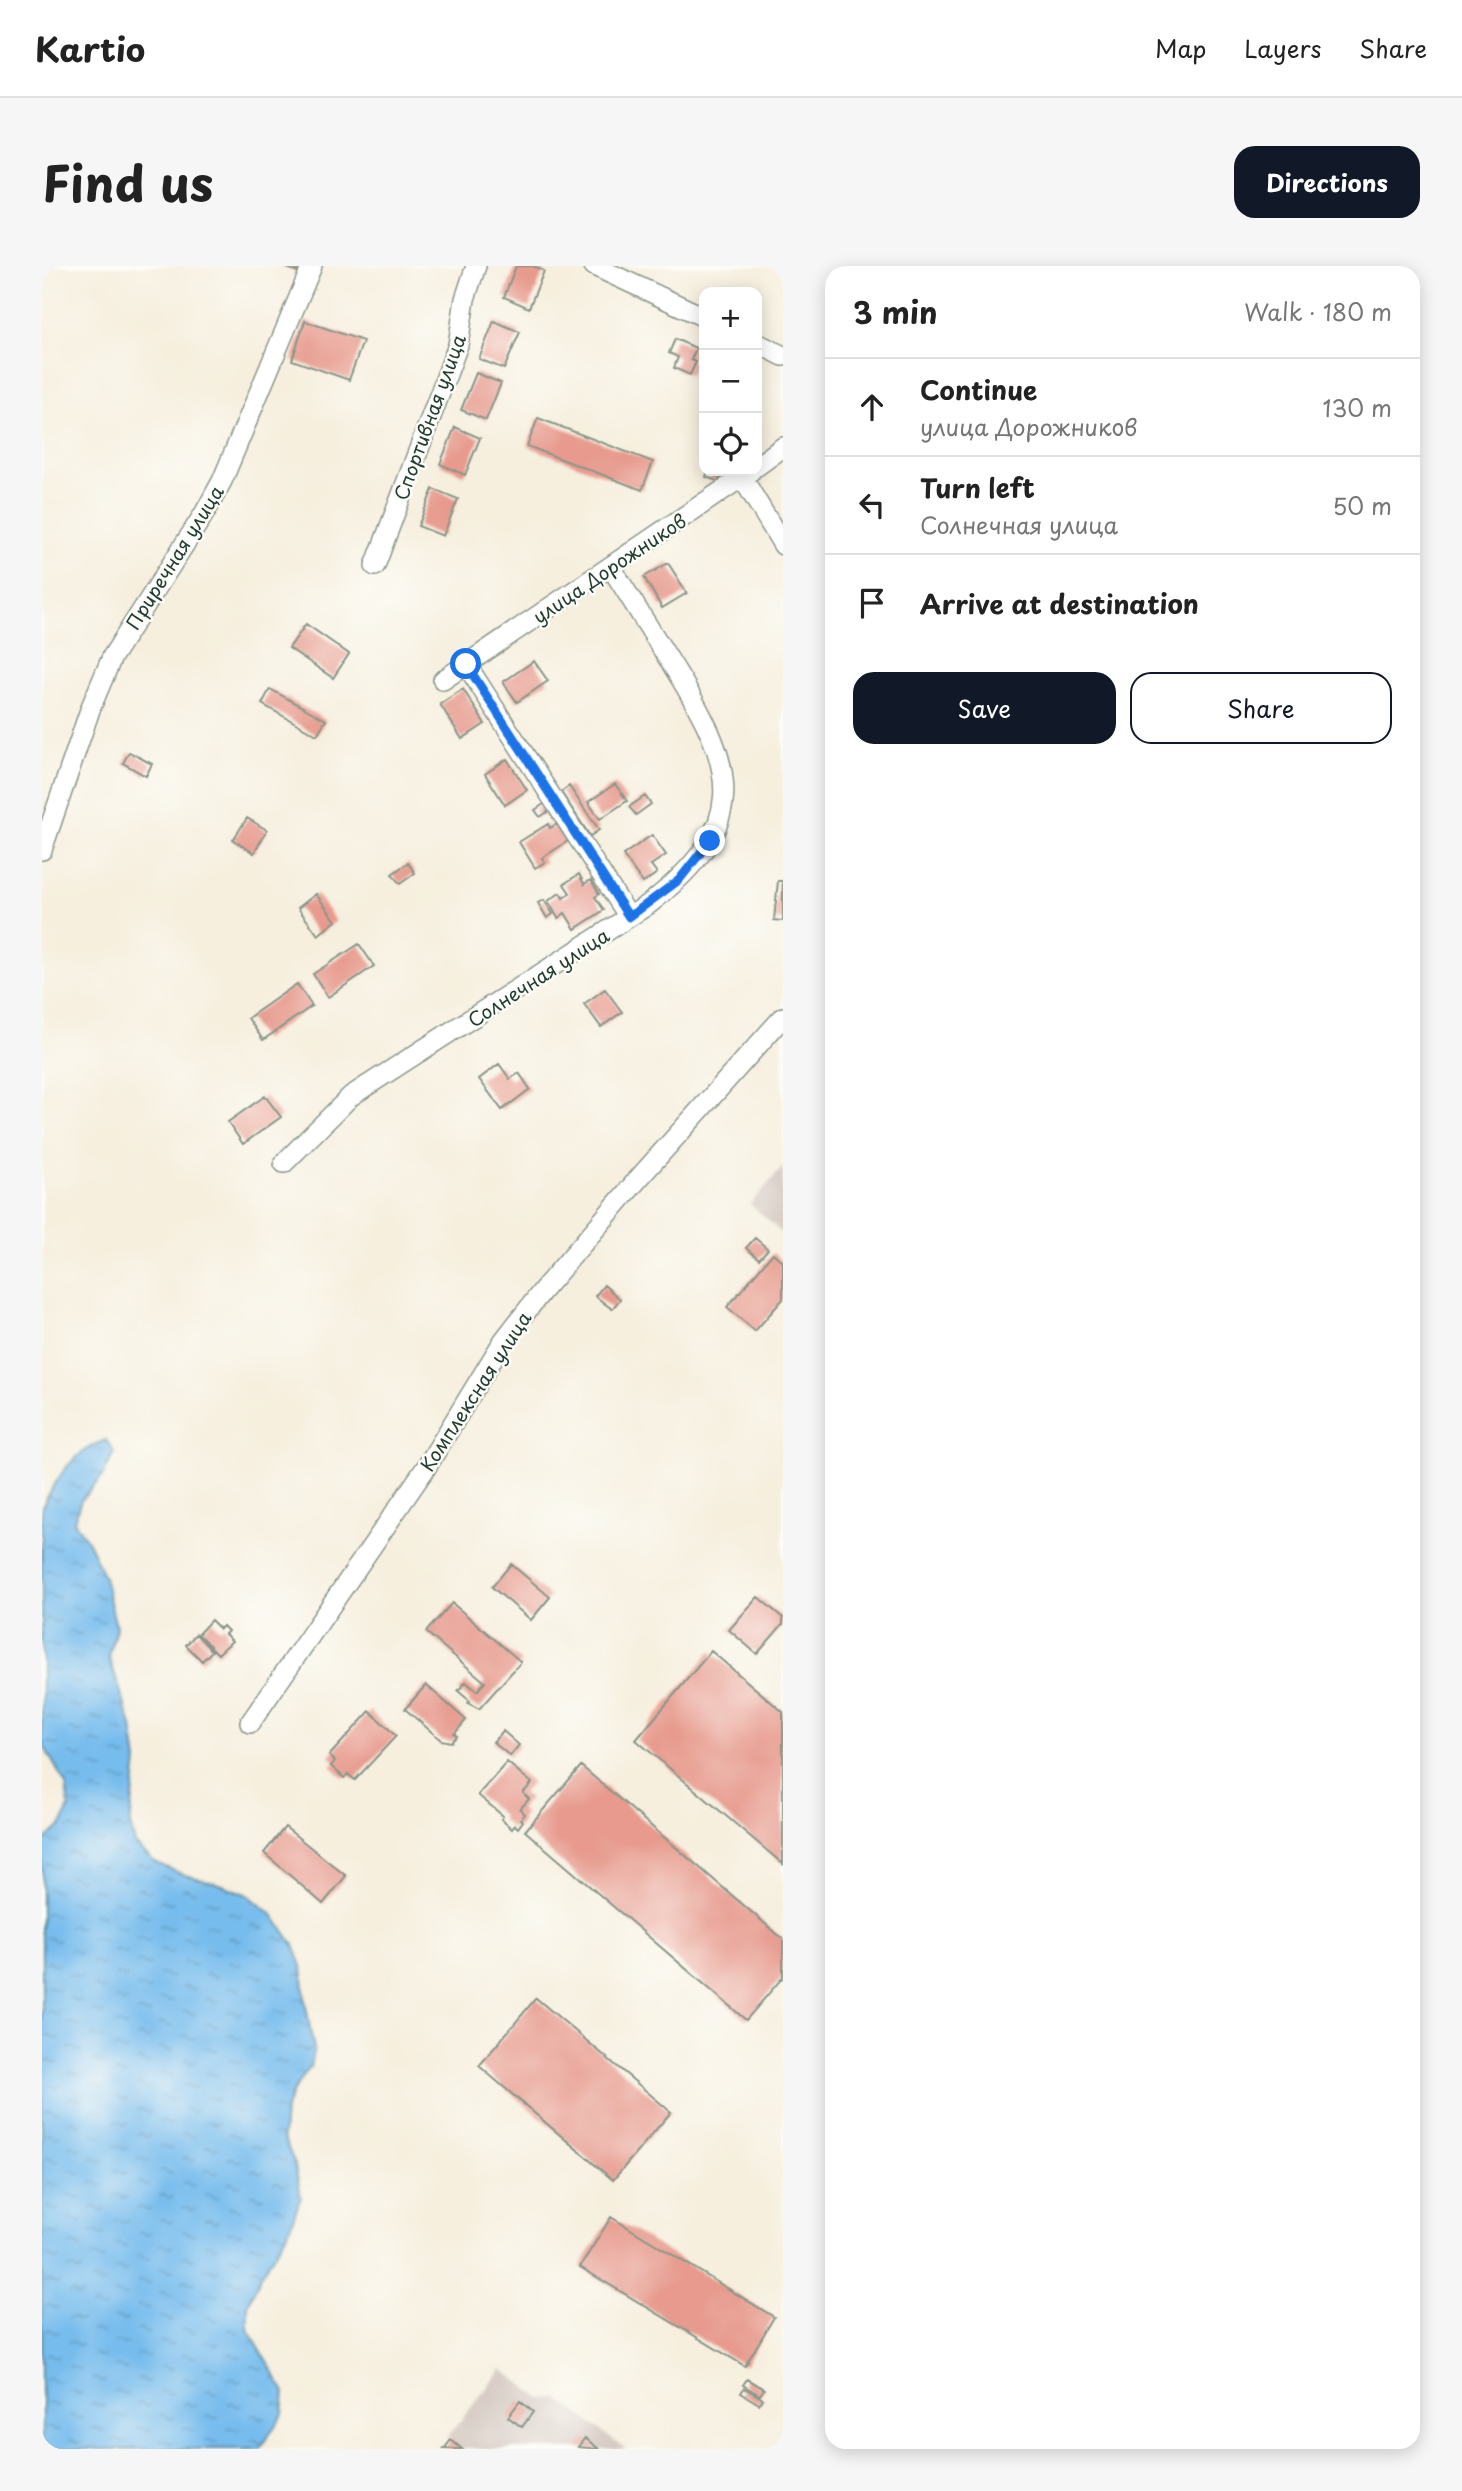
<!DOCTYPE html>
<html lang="en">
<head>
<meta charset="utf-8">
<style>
  :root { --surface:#fff; --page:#f6f6f6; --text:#222; --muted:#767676; --line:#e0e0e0; --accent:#111827 }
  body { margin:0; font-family:"Playpen Sans",sans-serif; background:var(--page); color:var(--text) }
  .controls { position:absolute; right:21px; top:21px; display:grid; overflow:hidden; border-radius:14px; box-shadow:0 4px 18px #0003 }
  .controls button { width:63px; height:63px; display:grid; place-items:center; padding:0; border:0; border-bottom:2px solid var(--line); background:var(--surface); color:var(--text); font:35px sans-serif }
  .stop { position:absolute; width:21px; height:21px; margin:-16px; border:5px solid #1a73e8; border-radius:50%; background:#fff }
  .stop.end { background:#1a73e8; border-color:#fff; box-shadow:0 2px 7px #0008 }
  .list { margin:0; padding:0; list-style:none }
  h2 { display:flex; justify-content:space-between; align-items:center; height:91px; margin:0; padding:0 28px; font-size:30px }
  h2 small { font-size:23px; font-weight:400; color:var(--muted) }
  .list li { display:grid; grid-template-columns:46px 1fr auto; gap:21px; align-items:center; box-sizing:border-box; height:98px; padding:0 28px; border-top:2px solid var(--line) }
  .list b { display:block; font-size:26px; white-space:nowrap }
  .list p { margin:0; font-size:23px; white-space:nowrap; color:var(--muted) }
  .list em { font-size:23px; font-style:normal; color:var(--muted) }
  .actions { display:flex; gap:14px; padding:21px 28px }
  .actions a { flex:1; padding:16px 0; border:2px solid var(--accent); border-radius:21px; text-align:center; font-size:24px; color:var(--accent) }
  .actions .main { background:var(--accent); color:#fff }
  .icon { flex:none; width:38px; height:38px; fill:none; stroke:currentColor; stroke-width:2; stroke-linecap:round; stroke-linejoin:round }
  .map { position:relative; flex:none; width:741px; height:2183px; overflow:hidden; border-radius:21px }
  header { display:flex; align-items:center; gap:42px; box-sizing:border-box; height:98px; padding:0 35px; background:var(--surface); border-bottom:2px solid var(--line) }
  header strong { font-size:33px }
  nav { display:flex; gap:38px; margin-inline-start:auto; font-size:24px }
  .intro { display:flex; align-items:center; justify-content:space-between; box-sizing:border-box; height:168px; padding:0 42px }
  h1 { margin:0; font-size:49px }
  .button { padding:18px 32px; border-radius:21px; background:var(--accent); color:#fff; font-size:24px; font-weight:700 }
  main { display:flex; gap:42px; padding:0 42px }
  aside { flex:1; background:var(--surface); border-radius:21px; box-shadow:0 4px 18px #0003 }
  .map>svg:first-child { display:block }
  .industrial { fill:#cfc1ba }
  .water { fill:url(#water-ripples); stroke:#4a7c90; stroke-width:2 }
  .building { fill:#e79a8d }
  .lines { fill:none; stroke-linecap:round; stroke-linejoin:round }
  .street-casing { stroke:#8a9689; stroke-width:22 }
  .street { stroke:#fff; stroke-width:19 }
  .route { stroke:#1a73e8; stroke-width:9 }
  .labels { text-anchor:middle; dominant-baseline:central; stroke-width:5; stroke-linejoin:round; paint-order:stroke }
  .street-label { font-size:19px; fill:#1f3d34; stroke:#fdfcf7 }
</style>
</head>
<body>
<header>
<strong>Kartio</strong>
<nav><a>Map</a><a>Layers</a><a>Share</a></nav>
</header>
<div class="intro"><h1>Find us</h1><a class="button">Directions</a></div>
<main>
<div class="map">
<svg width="741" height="2183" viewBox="0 0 741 2183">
  <defs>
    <pattern id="water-ripples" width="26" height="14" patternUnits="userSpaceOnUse" patternTransform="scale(1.75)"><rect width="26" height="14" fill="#76bced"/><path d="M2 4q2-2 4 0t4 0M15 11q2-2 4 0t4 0" fill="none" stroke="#609ac1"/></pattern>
  </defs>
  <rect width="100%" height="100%" fill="#fdfcf7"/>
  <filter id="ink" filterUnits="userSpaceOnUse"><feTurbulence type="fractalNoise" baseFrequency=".0143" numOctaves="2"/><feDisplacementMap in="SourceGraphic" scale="14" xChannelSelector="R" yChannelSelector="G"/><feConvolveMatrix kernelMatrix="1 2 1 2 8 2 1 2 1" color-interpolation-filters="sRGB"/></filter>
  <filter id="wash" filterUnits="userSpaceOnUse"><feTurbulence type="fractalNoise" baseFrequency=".00686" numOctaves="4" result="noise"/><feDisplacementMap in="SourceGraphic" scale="28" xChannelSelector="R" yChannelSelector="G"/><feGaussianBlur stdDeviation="1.57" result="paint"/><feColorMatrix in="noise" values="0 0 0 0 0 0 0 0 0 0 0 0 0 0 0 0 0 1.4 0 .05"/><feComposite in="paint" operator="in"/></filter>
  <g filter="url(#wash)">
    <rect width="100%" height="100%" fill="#f6efde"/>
    <path class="industrial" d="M 741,901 L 741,968 L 708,938 Z
      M 460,2103 L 500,2133 L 515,2132 L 584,2183 L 402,2183 L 408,2174 L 405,2171 Z"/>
    <path class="water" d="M 64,1174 L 72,1186 L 61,1210 L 39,1234 L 32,1255 L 47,1278 L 62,1311 L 74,1361 L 67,1391 L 90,1460 L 95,1495 L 88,1559 L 93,1578 L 114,1597 L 140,1608 L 178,1618 L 206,1629 L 231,1649 L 252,1679 L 260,1700 L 263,1735 L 272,1783 L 268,1801 L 251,1825 L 243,1844 L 241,1871 L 252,1896 L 259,1931 L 246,1966 L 219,2009 L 206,2039 L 206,2063 L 243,2126 L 241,2148 L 218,2183 L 0,2183 L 0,1575 L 19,1560 L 27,1541 L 24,1519 L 0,1477 L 0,1241 C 15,1211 31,1185 64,1174 Z"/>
    <g id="blocks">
      <path class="building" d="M 240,0 L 259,0 L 256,6 Z
        M 474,0 L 491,0 L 502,5 L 487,42 L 462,31 Z
        M 263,55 L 321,75 L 307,114 L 250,94 Z
        M 452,55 L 478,66 L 462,103 L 437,93 Z
        M 633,73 L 654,82 L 649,94 L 654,96 L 648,109 L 632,102 L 636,91 L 627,87 Z
        M 434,107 L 459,117 L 444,154 L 419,144 Z
        M 496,152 L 611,196 L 600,224 L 485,180 Z
        M 413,161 L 438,172 L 423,209 L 398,198 Z
        M 666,205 L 681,205 L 677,216 L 664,211 Z
        M 391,223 L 416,233 L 401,270 L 376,260 Z
        M 626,297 L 645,327 L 620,342 L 602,311 Z
        M 264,358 L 307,388 L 291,412 L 247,382 Z
        M 492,395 L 506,415 L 475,436 L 461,416 Z
        M 228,423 L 284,454 L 275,469 L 220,438 Z
        M 421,423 L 443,458 L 420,473 L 398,438 Z
        M 87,486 L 110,498 L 104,510 L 81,497 Z
        M 465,493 L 485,524 L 463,539 L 443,508 Z
        M 573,518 L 585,535 L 558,553 L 546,536 Z
        M 527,520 L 557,564 L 548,570 L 519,526 Z
        M 603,530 L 609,538 L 594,549 L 587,541 Z
        M 505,536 L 510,543 L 498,551 L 493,544 Z
        M 205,552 L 225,564 L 212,587 L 191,574 Z
        M 506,558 L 508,562 L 515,558 L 526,575 L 500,592 L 503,596 L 493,602 L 477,576 Z
        M 610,569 L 624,589 L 609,599 L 615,607 L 601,617 L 581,589 Z
        M 366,597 L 373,607 L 358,618 L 350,608 Z
        M 537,608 L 542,618 L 549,614 L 557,628 L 553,631 L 562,644 L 533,663 L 523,647 L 516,652 L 506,635 L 518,627 L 521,632 L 528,627 L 522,618 Z
        M 736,615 L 741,615 L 741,655 L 732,654 Z
        M 274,628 L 294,655 L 276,669 L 256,642 Z
        M 502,634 L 511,648 L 505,652 L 496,637 Z
        M 317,678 L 332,700 L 286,731 L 271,708 Z
        M 255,718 L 270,740 L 221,774 L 206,752 Z
        M 563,723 L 580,746 L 559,761 L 542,738 Z
        M 457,798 L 468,813 L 477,807 L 488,823 L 460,844 L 437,813 Z
        M 223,830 L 239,851 L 201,878 L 186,856 Z
        M 713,972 L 726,983 L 717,993 L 704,982 Z
        M 731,987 L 741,996 L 741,1033 L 713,1065 L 685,1041 Z
        M 562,1019 L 578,1033 L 570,1043 L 553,1030 Z
        M 469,1298 L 508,1331 L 489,1354 L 450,1321 Z
        M 716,1331 L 741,1352 L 741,1358 L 715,1388 L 687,1364 Z
        M 410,1337 L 479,1396 L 437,1443 L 426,1437 L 428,1435 L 416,1425 L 424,1416 L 435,1425 L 443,1416 L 384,1366 Z
        M 169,1354 L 178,1363 L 181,1360 L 186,1365 L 183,1368 L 190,1375 L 176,1388 L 156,1368 Z
        M 154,1368 L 170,1385 L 160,1395 L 144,1379 Z
        M 669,1385 L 741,1446 L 741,1598 L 594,1474 Z
        M 384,1419 L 424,1454 L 412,1468 L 415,1470 L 409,1476 L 399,1474 L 363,1443 Z
        M 328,1445 L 354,1470 L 313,1514 L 306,1508 L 302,1512 L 289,1500 L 293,1495 L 287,1490 Z
        M 461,1465 L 477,1479 L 468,1490 L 451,1476 Z
        M 465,1496 L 490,1517 L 481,1527 L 487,1533 L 478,1543 L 483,1548 L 479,1553 L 481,1555 L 476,1562 L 473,1559 L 470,1563 L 459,1553 L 461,1550 L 436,1529 Z
        M 539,1500 L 741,1673 L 741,1711 L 704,1754 L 483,1565 Z
        M 243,1561 L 304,1610 L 281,1638 L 222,1587 Z
        M 494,1732 L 629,1846 L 571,1914 L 437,1800 Z
        M 569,1951 L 732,2051 L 703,2100 L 538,2001 Z
        M 705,2113 L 722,2123 L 718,2129 L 701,2119 Z
        M 702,2122 L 721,2133 L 717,2138 L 699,2127 Z
        M 478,2135 L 491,2146 L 480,2161 L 466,2151 Z
        M 543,2172 L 557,2183 L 536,2181 Z
        M 409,2174 L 420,2183 L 402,2183 Z"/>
    </g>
  </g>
  <g filter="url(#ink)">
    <use href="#blocks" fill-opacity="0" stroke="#8a9689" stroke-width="2"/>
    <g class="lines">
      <g class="street-casing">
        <path id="street" d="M 552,0 L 662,51
          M 715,77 L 741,90
          M 715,200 L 741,181
          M 700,211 L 741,279
          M 333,300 L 416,79 L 423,33 L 434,0
          M 424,398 L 587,651
          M 401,414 L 709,205
          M 0,584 L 49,441 L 70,391 L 162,248 L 180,215 L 270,0
          M 242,897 L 309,830 L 607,638 C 708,559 696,505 634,405 C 612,370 591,336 569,301
          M 208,1457 L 385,1200 L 462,1074 L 501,1024 L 597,912 L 741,751"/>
      </g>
      <use href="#street" class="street"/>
    </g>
  </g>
  <g class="lines" filter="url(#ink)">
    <path class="route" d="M 424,398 L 587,651 L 637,614 L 668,575"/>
  </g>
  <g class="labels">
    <g class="street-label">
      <text transform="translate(387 151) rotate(-70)">Спортивная улица</text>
      <text transform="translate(132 291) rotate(-58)">Приречная улица</text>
      <text transform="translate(567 302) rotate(-34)">улица Дорожников</text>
      <text transform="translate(496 711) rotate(-33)">Солнечная улица</text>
      <text transform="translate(433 1125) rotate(-57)">Комплексная улица</text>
    </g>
  </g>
</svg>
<div class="controls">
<button>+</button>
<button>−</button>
<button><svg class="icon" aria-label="locate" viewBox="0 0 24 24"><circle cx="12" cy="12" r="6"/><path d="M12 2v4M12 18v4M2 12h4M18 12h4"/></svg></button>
</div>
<div class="stop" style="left:424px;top:398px"></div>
<div class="stop end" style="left:668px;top:575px"></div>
</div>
<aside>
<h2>3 min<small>Walk · 180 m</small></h2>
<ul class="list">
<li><svg class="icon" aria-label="ahead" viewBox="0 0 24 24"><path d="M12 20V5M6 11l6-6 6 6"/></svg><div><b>Continue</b><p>улица Дорожников</p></div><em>130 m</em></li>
<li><svg class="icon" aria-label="left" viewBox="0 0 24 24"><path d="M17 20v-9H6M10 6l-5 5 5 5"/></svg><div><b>Turn left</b><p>Солнечная улица</p></div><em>50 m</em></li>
<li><svg class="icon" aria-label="arrive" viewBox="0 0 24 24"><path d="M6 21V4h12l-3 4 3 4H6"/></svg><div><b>Arrive at destination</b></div></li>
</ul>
<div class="actions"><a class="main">Save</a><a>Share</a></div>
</aside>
</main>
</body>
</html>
